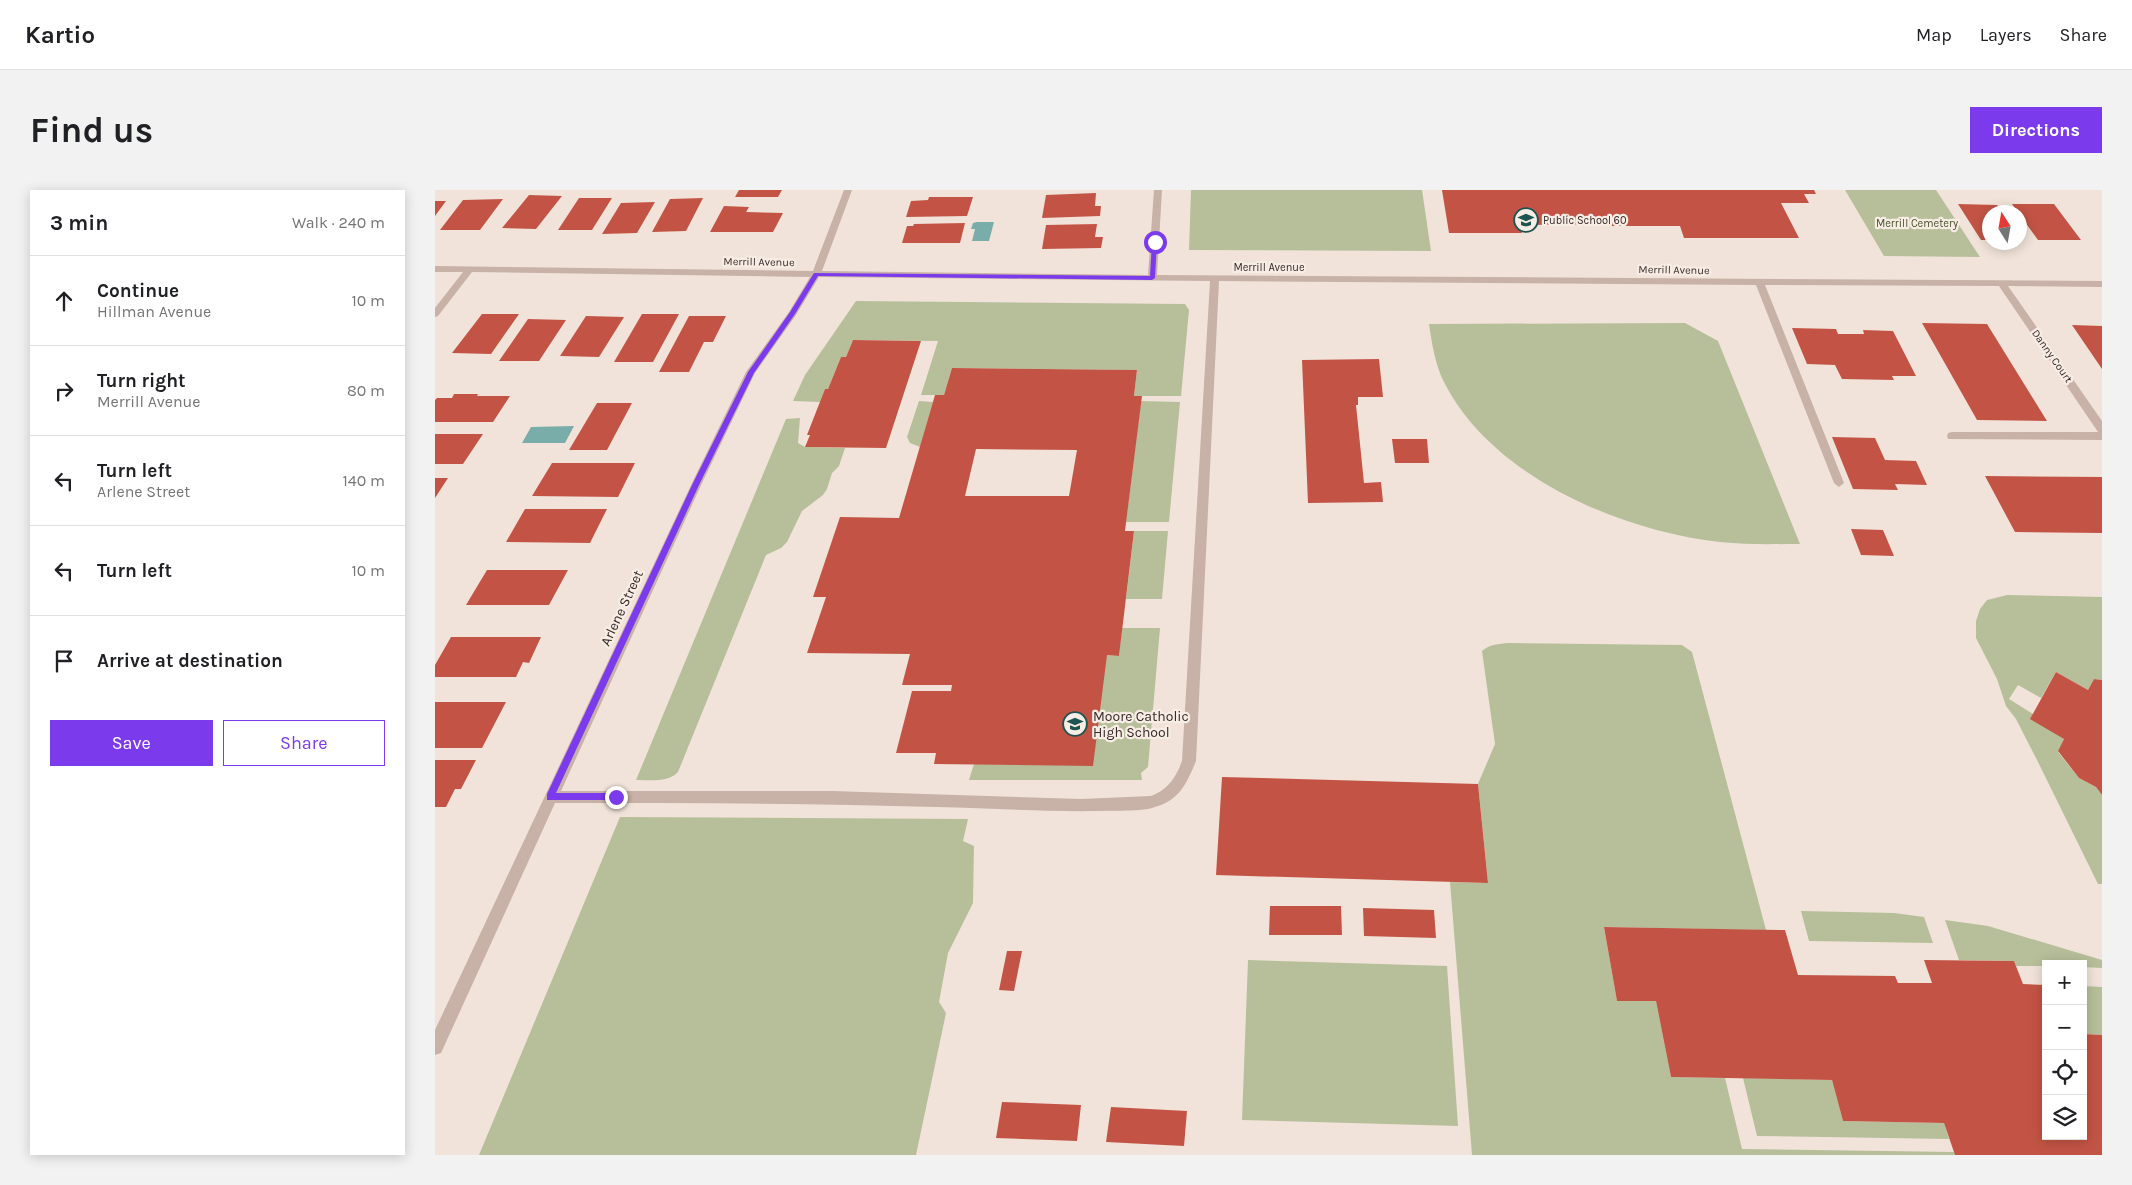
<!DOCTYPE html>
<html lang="en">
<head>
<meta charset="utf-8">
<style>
  :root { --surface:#fff; --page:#f2f2f2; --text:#202124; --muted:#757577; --line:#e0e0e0; --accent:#7c3aed }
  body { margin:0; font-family:Karla,sans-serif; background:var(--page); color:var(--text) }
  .controls { position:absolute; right:15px; bottom:15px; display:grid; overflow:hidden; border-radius:0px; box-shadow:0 2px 12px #0003 }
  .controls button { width:45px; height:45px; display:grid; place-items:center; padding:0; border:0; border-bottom:1px solid var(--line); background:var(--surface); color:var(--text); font:25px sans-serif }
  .compass { position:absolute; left:1547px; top:15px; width:45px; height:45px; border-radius:50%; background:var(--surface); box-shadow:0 2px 12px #0003; rotate:349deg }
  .stop { position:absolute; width:15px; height:15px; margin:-11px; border:4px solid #7c3aed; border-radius:50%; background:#fff }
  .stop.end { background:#7c3aed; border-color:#fff; box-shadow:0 1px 5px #0008 }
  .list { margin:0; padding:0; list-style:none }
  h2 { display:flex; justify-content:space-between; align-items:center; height:65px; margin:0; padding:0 20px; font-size:21px }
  h2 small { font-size:16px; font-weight:400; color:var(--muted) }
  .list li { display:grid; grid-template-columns:32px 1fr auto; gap:15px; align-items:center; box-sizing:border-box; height:90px; padding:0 20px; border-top:1px solid var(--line) }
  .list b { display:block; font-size:19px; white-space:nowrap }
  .list p { margin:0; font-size:16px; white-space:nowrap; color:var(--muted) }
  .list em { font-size:16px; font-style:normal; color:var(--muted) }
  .actions { display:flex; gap:10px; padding:15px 20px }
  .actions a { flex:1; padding:11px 0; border:1px solid var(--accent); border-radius:0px; text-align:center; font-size:18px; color:var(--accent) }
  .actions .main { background:var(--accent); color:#fff }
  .icon { flex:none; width:28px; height:28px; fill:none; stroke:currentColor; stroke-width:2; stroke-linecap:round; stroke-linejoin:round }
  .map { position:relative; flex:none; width:1667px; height:965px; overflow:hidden; border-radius:0px }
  header { display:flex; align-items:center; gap:30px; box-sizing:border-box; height:70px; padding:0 25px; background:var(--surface); border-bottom:1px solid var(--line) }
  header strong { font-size:24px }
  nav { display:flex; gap:28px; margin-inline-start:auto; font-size:18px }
  .intro { display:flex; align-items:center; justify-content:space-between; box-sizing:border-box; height:120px; padding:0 30px }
  h1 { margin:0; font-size:35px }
  .button { padding:12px 22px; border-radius:0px; background:var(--accent); color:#fff; font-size:18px; font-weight:700 }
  main { display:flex; gap:30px; padding:0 30px }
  aside { flex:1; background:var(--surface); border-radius:0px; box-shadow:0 2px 12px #0003 }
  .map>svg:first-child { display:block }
  .green { fill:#b7bf9a }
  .water { fill:#79ada9 }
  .building { fill:#c35445; fill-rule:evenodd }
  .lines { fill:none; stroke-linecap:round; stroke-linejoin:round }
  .minor { fill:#c8b1a6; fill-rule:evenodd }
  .route { fill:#7c3aed }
  .labels { text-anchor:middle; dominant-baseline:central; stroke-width:4.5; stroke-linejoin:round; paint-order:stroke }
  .far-poi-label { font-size:11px; fill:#342927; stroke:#f8ede5; text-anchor:start }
  .far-park-label { font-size:11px; fill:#48522b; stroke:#f8ede5 }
  .far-street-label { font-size:11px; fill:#342927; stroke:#f8ede5 }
  .street-label { font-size:14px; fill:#342927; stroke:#f8ede5 }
  .poi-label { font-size:14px; fill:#342927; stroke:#f8ede5; text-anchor:start }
</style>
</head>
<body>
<header>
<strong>Kartio</strong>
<nav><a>Map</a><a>Layers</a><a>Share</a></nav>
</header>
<div class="intro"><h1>Find us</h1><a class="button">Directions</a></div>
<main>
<aside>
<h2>3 min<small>Walk · 240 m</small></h2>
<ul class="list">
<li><svg class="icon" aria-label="ahead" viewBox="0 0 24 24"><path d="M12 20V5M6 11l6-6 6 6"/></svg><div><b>Continue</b><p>Hillman Avenue</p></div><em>10 m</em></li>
<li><svg class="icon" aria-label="right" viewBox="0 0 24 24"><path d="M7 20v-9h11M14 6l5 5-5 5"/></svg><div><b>Turn right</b><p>Merrill Avenue</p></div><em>80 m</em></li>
<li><svg class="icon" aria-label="left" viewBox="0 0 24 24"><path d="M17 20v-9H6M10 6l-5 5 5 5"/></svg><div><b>Turn left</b><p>Arlene Street</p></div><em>140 m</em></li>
<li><svg class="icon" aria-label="left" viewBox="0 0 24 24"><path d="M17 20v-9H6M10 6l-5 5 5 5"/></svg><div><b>Turn left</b></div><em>10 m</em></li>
<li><svg class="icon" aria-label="arrive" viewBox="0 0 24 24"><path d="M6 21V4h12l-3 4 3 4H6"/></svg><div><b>Arrive at destination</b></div></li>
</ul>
<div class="actions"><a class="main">Save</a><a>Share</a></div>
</aside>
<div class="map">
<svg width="1667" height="965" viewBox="0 0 1667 965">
  <rect width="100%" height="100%" fill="#f1e3d9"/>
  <path class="green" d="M 756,0 L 987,0 L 996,61 L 754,60 Z
    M 1410,0 L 1501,0 L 1545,67 L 1449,66 Z
    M 421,111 L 750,114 L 754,120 L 746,206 L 699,206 L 702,180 L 517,178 L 509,205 L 486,205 L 503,151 L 418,150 L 411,167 L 406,167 L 393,199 L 390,199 L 385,212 L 358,211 L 370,185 Z
    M 1250,133 L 1283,151 L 1365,354 C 1339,354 1312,355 1285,352 C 1185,341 1056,286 1009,192 C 1000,174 997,154 994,134 Z
    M 484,211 L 498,212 L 485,257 L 475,253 L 472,247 Z
    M 706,211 L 745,212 L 734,332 L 691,332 Z
    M 365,228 L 363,253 L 370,257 L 410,258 L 404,276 L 397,283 L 392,299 L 388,305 L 367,321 L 352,352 L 346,358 L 331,365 L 243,582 C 233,593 214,590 201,590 L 351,229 Z
    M 699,341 L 733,341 L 727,409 L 691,409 Z
    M 1572,405 L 1667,407 L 1667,490 L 1659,489 L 1653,500 L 1621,482 L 1606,508 L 1583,495 L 1574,509 L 1598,524 L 1629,549 L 1623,562 L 1644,588 L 1661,597 L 1667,605 L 1667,694 L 1663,694 L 1603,572 L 1581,529 L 1571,516 L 1562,489 L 1541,448 L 1541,431 L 1545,419 L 1552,410 Z
    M 687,438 L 725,438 L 713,577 L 706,583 L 707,590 L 534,590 L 539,574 L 672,465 L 684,466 Z
    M 1074,453 L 1247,455 L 1257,462 L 1331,740 L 1169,737 L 1182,811 L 1221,811 L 1236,887 L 1290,888 L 1307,959 L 1519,962 L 1520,965 L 1037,965 L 1015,692 L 1053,693 L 1043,594 L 1060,554 L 1047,461 C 1055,454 1063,454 1074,453 Z
    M 185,627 L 533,629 L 528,651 L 539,656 L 538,713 L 513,763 L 504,812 L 511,823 L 481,965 L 44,965 Z
    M 1366,721 L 1459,723 L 1489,727 L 1498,753 L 1374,751 Z
    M 1510,730 L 1553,736 L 1667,770 L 1667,778 L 1648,777 L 1648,774 L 1611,774 L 1611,776 L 1581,776 L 1579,771 L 1524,770 Z
    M 813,770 L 1012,776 L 1023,936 L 807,930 Z
    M 1648,796 L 1667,797 L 1667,845 L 1649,844 L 1648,842 Z
    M 1308,888 L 1397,890 L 1408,931 L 1509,933 L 1514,949 L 1322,946 Z"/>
  <path class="water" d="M 542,32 L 559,32 L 554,51 L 537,51 L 540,39 L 536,39 L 538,33 Z
    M 139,236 L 130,253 L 87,253 L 96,237 Z"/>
  <path class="building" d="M 304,0 L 347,0 L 343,7 L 300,7 Z
    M 1007,0 L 1379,0 L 1381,4 L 1369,4 L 1374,13 L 1346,13 L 1364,48 L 1249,48 L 1245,36 L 1177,36 L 1176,34 L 1085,35 L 1087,43 L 1014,43 Z
    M 661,3 L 660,16 L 666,16 L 665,26 L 607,28 L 611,5 Z
    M 94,5 L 127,6 L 101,39 L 67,38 Z
    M 494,7 L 538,7 L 532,26 L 471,27 L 476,11 L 493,10 Z
    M 144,8 L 177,8 L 157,40 L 123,40 Z
    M 268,8 L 251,41 L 217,42 L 235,9 Z
    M 68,9 L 45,40 L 5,40 L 28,10 Z
    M 0,11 L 11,11 L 0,26 Z
    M 220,12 L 202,43 L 167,44 L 186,13 Z
    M 1523,14 L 1562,15 L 1567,22 L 1554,22 L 1554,50 L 1546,50 Z
    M 1577,14 L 1619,14 L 1646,50 L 1603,50 Z
    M 289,16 L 314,17 L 311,22 L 348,23 L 338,42 L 275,42 Z
    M 530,33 L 525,53 L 467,53 L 472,36 L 478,36 L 479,34 Z
    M 662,34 L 660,47 L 668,47 L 666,58 L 607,59 L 611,35 Z
    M 47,124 L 84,124 L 56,164 L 17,163 Z
    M 207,124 L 244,124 L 218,172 L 179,172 Z
    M 151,126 L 189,127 L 164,167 L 125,166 Z
    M 254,126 L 291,126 L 278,152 L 269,152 L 254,182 L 224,182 Z
    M 93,129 L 131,130 L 104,171 L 64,171 Z
    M 1487,133 L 1552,134 L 1612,231 L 1542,230 Z
    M 1637,135 L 1667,136 L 1667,179 Z
    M 1357,138 L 1401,139 L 1403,144 L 1429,144 L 1428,140 L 1458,141 L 1481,186 L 1457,186 L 1459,190 L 1407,189 L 1400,175 L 1372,174 Z
    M 418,150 L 486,151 L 451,258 L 370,257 L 375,245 L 372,245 L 390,199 L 393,199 L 406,167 L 411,167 Z
    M 944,169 L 948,207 L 923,207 L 923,215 L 921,215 L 929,293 L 946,292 L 948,312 L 873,313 L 867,170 Z
    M 517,178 L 702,180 L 699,206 L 707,206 L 690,341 L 699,341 L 684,466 L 672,465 L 658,576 L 499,574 L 501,563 L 461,563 L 477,501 L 516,501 L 517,495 L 467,495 L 475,464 L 372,463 L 391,407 L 378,407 L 405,327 L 464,328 L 500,205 L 509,205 ZM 541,259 L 642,260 L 634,306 L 530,306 Z
    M 19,204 L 43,204 L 42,206 L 75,206 L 58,232 L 0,232 L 0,210 L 2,208 L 17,208 Z
    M 162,213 L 197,213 L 172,260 L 134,260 Z
    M 0,244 L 48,244 L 28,274 L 0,274 Z
    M 1397,247 L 1440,248 L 1450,270 L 1481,271 L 1492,295 L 1460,294 L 1463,300 L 1418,299 Z
    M 957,249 L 992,249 L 994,273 L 960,273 Z
    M 117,273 L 200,273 L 183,307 L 97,306 Z
    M 1550,286 L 1667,287 L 1667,343 L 1580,342 Z
    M 0,288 L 13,288 L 0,308 Z
    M 90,319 L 172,319 L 155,353 L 71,352 Z
    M 1416,339 L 1448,340 L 1459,366 L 1426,365 Z
    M 52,380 L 133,380 L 114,415 L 31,415 Z
    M 16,447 L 106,447 L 94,473 L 88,472 L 81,487 L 0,487 L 0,475 Z
    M 1621,482 L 1653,500 L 1659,489 L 1667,490 L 1667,605 L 1661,597 L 1644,588 L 1623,561 L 1629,549 L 1595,529 Z
    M 0,512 L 71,512 L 47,558 L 0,558 Z
    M 0,570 L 41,570 L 26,599 L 20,599 L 11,617 L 0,617 Z
    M 787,587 L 1043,594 L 1053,693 L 781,685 Z
    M 835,716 L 906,716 L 907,745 L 834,745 Z
    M 928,718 L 999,720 L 1001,748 L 929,746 Z
    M 1169,737 L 1350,740 L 1363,785 L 1460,786 L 1463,793 L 1497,793 L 1489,770 L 1579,771 L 1588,794 L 1611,795 L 1611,946 L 1648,946 L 1648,844 L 1667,845 L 1667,965 L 1520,965 L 1509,933 L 1408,931 L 1397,890 L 1236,887 L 1221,811 L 1182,811 Z
    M 572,761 L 587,761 L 579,801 L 564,800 Z
    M 567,912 L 646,915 L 642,951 L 561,948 Z
    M 676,917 L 752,921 L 749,956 L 671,952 Z"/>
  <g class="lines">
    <path class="minor" d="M 409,0 L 417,0 L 387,81 L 713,85 L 719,0 L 727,0 L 722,85 L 1667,91 L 1667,97 L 1573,96 L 1667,231 L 1667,250 L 1513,249 L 1512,246 L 1513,243 L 1517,242 L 1666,242 L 1663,242 L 1564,96 L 1330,95 L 1409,293 L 1404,297 L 1399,293 L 1321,95 L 784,91 L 761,571 C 751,595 744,611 717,618 C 701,622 681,620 664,621 C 610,622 556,618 502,617 C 375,613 247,613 120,613 L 6,863 L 0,865 L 0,840 L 257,293 L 311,182 L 354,122 L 375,87 L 37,82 L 3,126 L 0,127 L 0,118 L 28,82 L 0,82 L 0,76 L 378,81 ZM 384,87 L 775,91 L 747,571 C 741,587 734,599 716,606 L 646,609 L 397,601 L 126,601 L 267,293 L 320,183 L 361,125 Z"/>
  </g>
  <path class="route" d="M 720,51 L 722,52 L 720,88 L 717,90 L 383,86 L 360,124 L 319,183 L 265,293 L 121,603 L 181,603 L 184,605 L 184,610 L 112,610 L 112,604 L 258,293 L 313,182 L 355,122 L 379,83 L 715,86 L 717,52 Z"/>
  <defs>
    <g id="school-ring" transform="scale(1.25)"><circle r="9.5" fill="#f8ede5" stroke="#1d5451" stroke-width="1.5"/><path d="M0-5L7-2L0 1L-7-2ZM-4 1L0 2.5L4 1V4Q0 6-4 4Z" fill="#1d5451"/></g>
  </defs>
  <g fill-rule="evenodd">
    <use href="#school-ring" x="1091" y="30"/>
    <use href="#school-ring" x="640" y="534"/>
  </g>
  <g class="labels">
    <g class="far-poi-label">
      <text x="1108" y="30">Public School 60</text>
    </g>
    <g class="far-park-label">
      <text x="1482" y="33">Merrill Cemetery</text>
    </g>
    <g class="far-street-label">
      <text transform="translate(324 72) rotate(1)">Merrill Avenue</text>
      <text x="834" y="77">Merrill Avenue</text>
      <text transform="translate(1239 80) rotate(1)">Merrill Avenue</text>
      <text transform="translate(1617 166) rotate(55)">Danny Court</text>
    </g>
    <g class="street-label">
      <text transform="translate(187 418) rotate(-65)">Arlene Street</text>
    </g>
    <g class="poi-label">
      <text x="658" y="526">Moore Catholic<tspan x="658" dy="16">High School</tspan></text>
    </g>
  </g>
</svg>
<div class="controls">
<button>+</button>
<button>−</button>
<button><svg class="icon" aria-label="locate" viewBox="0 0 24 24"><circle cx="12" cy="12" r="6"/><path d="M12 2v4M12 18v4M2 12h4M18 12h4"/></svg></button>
<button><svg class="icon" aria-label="layers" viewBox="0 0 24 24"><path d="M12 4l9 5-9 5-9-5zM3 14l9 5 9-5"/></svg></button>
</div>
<svg class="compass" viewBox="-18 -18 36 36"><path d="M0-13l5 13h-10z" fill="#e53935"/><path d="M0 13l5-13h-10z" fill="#757577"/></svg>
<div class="stop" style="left:720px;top:52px"></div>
<div class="stop end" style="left:181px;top:607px"></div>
</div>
</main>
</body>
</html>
